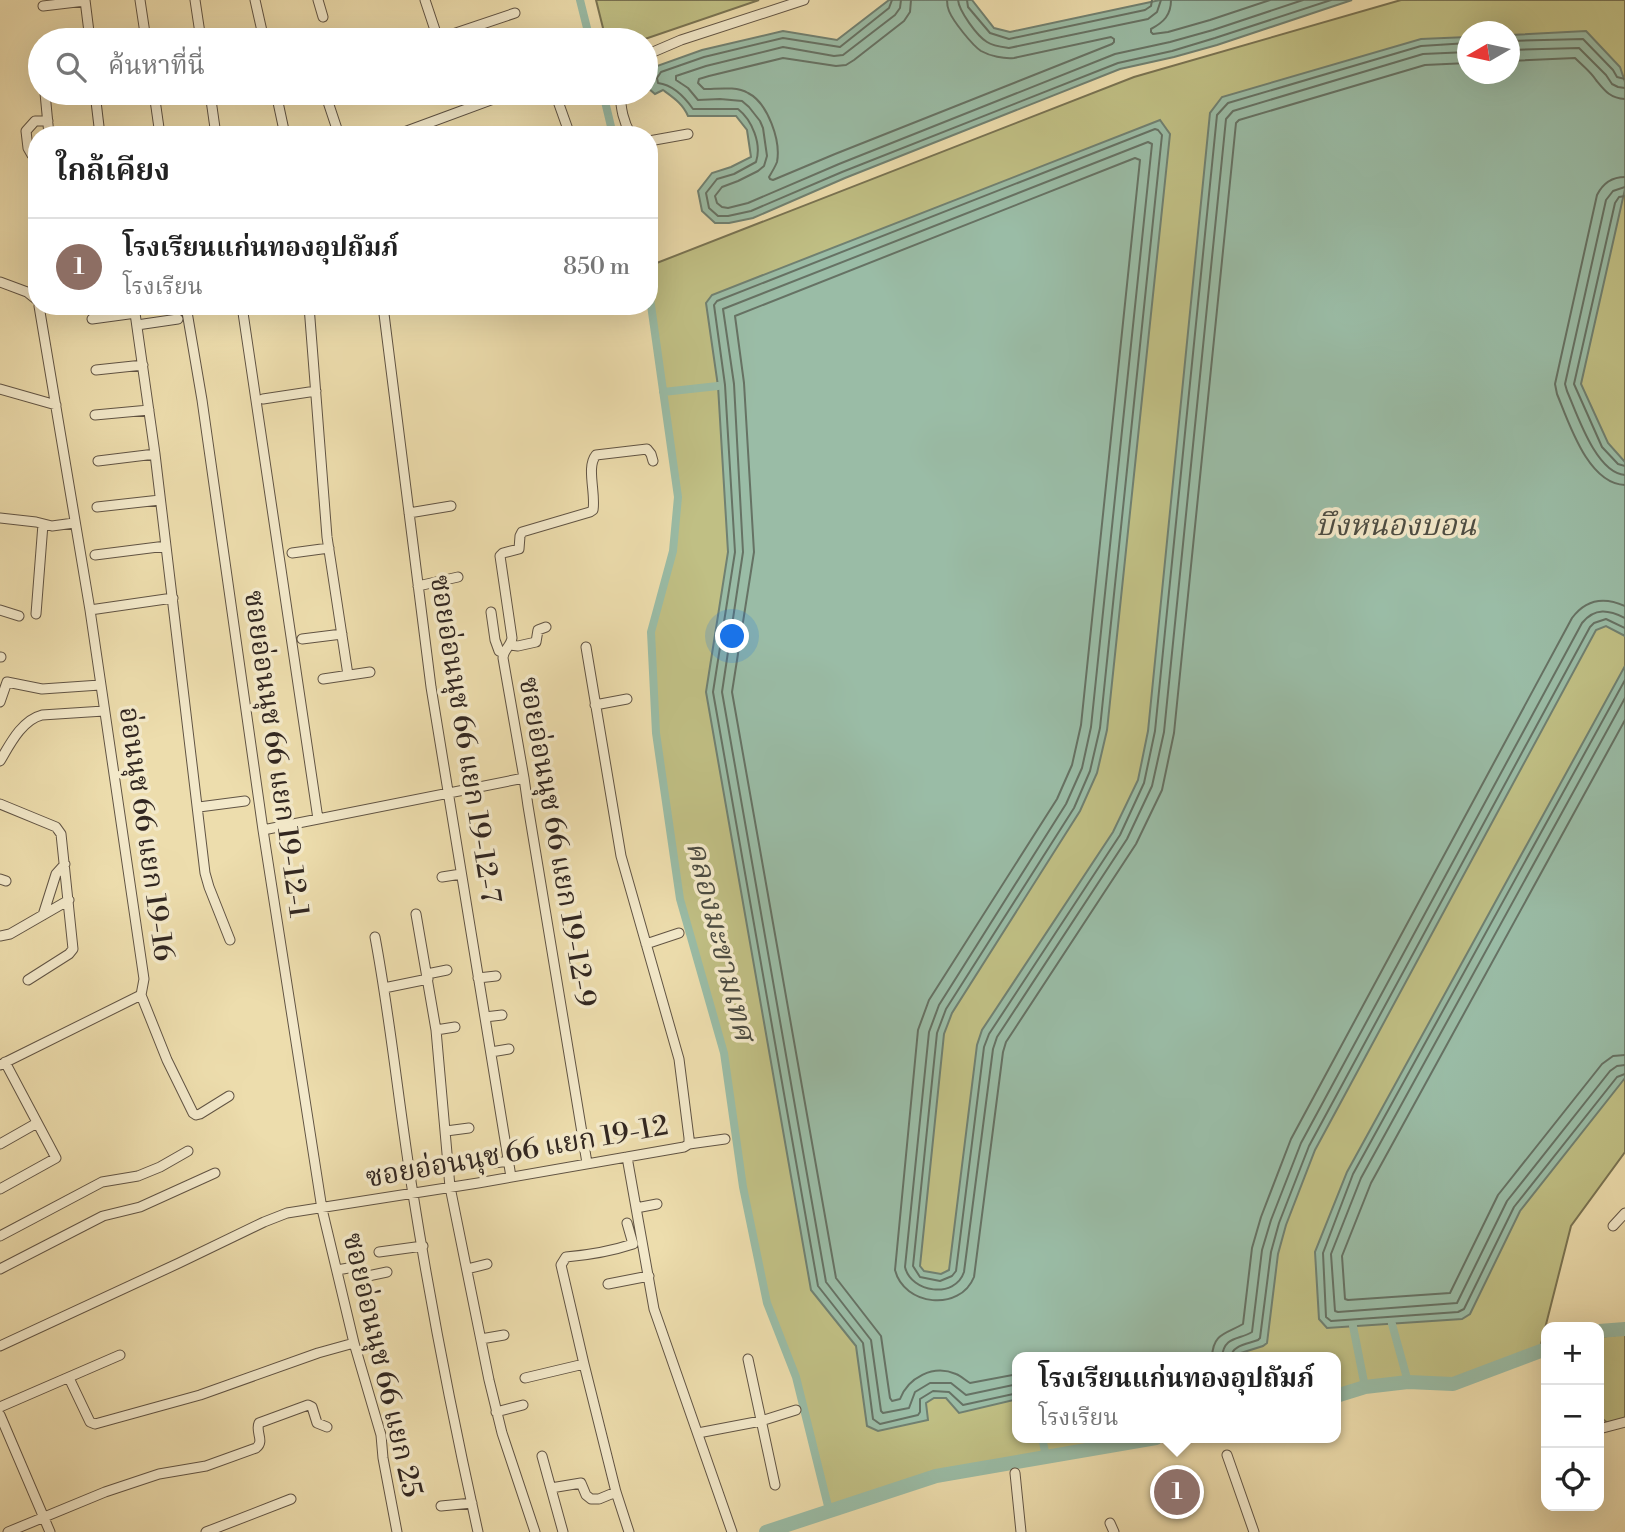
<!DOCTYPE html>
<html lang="th">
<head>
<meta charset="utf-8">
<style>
  :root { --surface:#fff; --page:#f6f6f6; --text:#222; --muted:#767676; --line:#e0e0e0; --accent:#8f2418 }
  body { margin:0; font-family:"Libre Bodoni","Noto Serif Thai",serif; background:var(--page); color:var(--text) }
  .controls { position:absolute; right:21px; bottom:21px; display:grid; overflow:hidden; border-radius:14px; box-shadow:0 7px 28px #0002 }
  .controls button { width:63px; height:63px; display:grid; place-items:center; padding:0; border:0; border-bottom:2px solid var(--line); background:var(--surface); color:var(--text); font:35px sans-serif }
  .compass { position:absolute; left:1457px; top:21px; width:63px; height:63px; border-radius:50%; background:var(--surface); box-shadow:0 7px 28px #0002; rotate:261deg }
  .you { position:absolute; left:733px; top:637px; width:24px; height:24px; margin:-18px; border:5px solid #fff; border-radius:50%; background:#1a73e8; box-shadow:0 0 0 10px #1a73e833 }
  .badge { display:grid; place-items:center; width:46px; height:46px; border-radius:50%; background:var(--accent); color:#fff; font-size:23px; font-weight:700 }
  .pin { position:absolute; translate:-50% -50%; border:4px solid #fff; box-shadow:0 2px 7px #0006 }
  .popup { position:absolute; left:1012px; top:1352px; width:329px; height:91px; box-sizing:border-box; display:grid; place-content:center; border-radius:14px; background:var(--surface); filter:drop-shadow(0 2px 5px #0005); font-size:23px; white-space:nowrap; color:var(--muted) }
  .popup b { font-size:26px; color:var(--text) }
  .popup::after { content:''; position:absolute; left:50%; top:100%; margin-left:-14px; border:14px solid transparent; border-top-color:var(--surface) }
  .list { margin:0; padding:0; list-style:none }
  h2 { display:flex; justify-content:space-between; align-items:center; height:91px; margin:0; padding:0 28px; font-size:30px }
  h2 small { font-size:23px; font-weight:400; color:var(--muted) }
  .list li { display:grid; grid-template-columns:46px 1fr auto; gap:21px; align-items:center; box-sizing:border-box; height:98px; padding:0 28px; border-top:2px solid var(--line) }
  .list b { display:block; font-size:26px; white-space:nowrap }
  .list p { margin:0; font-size:23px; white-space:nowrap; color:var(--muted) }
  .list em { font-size:23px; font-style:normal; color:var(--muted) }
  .icon { flex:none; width:38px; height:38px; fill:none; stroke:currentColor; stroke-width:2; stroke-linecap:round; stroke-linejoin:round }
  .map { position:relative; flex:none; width:1625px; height:1532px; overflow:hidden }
  .search { position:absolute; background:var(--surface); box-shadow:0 7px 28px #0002; left:28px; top:28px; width:630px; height:77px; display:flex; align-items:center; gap:18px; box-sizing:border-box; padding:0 24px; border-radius:38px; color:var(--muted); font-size:26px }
  .panel { position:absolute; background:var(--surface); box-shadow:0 7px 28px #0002; left:28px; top:126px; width:630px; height:189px; border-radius:28px }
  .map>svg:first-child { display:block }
  .green { fill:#c0bf84; stroke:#797352; stroke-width:2; fill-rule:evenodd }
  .water { fill:#9abca6; stroke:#708071; stroke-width:2 }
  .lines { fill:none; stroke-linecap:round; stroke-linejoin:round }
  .shore { stroke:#667264; stroke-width:2 }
  .canal { stroke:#9abca6; stroke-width:8 }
  .river { stroke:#9abca6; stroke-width:14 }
  .street-casing { stroke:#615444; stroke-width:11 }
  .street { stroke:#f3e9ca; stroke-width:9 }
  .labels { text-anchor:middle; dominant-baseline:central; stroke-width:7; stroke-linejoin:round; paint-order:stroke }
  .street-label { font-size:28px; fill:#322721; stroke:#f3e9ca }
  .water-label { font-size:30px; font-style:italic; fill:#4c4c42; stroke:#f3e9ca }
</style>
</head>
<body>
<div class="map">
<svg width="1625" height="1532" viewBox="0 0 1625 1532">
  <rect width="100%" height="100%" fill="#edddad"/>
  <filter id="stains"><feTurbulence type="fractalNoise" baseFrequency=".00286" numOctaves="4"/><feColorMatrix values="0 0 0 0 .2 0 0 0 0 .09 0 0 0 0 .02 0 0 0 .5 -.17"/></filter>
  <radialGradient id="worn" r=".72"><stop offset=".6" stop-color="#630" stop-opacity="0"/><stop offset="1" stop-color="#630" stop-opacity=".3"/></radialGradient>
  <path class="green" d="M 596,0 L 759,0 L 642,40 L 606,40 Z
    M 1401,0 L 1625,0 L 1625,1152 L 1571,1226 L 1539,1352 L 1453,1384 L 1407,1382 L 1365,1387 L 1336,1396 L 1336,1357 L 1018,1357 L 1018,1438 L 1156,1438 L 936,1476 L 829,1510 L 796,1377 L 767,1303 L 743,1187 L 724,1052 L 680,899 L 656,733 L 651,632 L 673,551 L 678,497 L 649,291 L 649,266 L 1134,77 ZM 1468,32 L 1510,32 L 1510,74 L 1468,74 Z
    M 1625,1334 L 1625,1420 L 1609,1424 L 1599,1416 L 1599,1337 Z"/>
  <path class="water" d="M 889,0 L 972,0 L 994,28 L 1010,32 L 1160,0 L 1352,0 L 1217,45 L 1174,57 L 1120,69 L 845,178 L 753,218 L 729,223 L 715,223 L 702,211 L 698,191 L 712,173 L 731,167 L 751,157 L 747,130 L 736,116 L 688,116 C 683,104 674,98 663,90 L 655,94 L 648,88 L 650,76 L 657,66 L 702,50 L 783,31 L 837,40 Z
    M 1586,31 L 1620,67 L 1625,82 L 1625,189 L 1581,384 L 1608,443 L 1625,462 L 1625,636 L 1606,626 L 1596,630 L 1315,1150 L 1286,1225 L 1278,1254 L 1267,1343 L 1263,1346 L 1228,1357 L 1018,1357 L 1018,1399 L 959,1413 L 946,1398 L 934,1398 L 926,1403 L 928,1420 L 878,1431 L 867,1426 L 856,1346 L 811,1290 L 706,692 L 728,552 L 718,386 L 706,303 L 712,295 L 1160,120 L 1170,134 L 1107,730 L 1097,773 L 1080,811 L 952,1013 L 944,1034 L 920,1266 L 924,1271 L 941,1274 L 949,1270 L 977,1045 L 982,1030 L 1113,832 L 1138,780 L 1148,731 L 1210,113 L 1222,97 L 1421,39 L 1467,37 L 1468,74 L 1510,74 L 1510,35 Z
    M 1625,666 L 1625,1078 L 1520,1211 L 1470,1314 L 1462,1319 L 1327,1328 L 1319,1319 L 1315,1252 L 1347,1172 Z"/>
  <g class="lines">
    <path class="shore" d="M 892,0 L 889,8 L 840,47 L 783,38 L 704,57 L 661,72 L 657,78 L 658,83 C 673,85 684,96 693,109 L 738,109 C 752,120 762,144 756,162 L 734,174 L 717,179 L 706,193 L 709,208 L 718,216 L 728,216 L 751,211 L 842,172 L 1118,63 L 1172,51 L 1215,38 L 1331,0
      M 901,0 L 900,8 L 895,15 L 843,55 L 834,56 L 783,47 L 706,66 L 676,76 L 676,80 L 688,88 L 698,100 L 720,99 L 742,101 L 749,107 L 760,121 L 763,128 L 767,156 L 764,166 L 758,171 L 738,181 L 722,187 L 715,196 L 717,203 L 722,207 L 728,208 L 748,203 L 839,164 L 1115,54 L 1170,42 L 1213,30 L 1303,0
      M 911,0 L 910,12 L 904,21 L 854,60 L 846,65 L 836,66 L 783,58 L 709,76 L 699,79 L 698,83 L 704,89 C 718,89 736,86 748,93 C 768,103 781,141 777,162 C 775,167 772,172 769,177 L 770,179 L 773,180 L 835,154 L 1112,44 L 1114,42 L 1114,39 L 1111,37 L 1014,58 C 1004,59 990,56 981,51 C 972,45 953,21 949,11 C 947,6 947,5 947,0
      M 958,0 C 959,11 977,36 987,42 C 993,46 1002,47 1009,48 L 1148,19 L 1157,12 L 1161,0
      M 967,0 L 968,7 L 990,33 L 1009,39 L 1145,10 L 1151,6 L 1152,0
      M 1171,0 C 1171,15 1164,22 1151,29 L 1151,32 L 1153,34 L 1168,32 L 1210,20 L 1270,0
      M 1510,41 L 1583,39 L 1613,70 L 1617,77 L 1625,79
      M 1510,50 L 1579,48 L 1606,75 L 1612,84 L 1618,87 L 1625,88
      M 1510,61 L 1575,58 C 1582,65 1591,72 1596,80 C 1605,91 1610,98 1625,99
      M 1625,177 C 1612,177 1603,183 1597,195 L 1555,384 L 1557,394 C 1569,423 1588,484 1625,485
      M 1625,187 L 1613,191 L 1606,200 L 1565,384 L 1567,391 C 1577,414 1596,473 1625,475
      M 1625,196 L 1619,197 L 1615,203 L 1574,384 L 1602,447 L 1618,464 L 1625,466
      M 1625,680 L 1353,1174 L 1323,1253 L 1326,1317 L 1331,1321 L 1458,1312 L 1464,1309 L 1514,1207 L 1617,1077 L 1625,1074
      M 1625,698 L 1361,1178 L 1331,1254 L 1335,1311 L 1338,1312 L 1457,1303 L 1507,1201 L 1610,1071 L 1617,1066 L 1625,1065
      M 1625,720 L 1371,1183 L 1342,1256 L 1345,1299 L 1348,1300 L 1450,1293 L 1498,1195 L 1602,1064 L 1613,1056 L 1625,1055
      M 1212,1357 C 1213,1333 1226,1334 1243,1324 L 1252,1248 L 1261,1217 L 1291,1139 L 1572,618 C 1586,599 1605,597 1625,606
      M 1222,1357 C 1224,1336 1239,1340 1252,1332 L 1262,1250 L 1271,1220 L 1301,1143 L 1582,623 C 1595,607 1609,610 1625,618
      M 1231,1357 C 1232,1345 1248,1344 1258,1340 L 1260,1338 L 1271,1252 L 1279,1223 L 1309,1146 L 1590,627 L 1594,623 L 1606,619 L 1625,628
      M 1018,1374 L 970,1383 C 965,1380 961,1376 956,1374 C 933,1364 908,1378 900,1399 L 892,1401 L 890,1398 L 881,1336 L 836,1278 L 732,692 L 754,552 L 744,383 L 735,316 L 1135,158 L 1140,160 L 1081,725 L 1072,765 L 1057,799 L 929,1000 L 918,1030 L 895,1270 C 904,1306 960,1312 974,1277 L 1003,1052 L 1006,1042 L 1136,844 L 1162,790 L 1174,733 L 1236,123 L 1239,120 L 1425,65 L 1468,63
      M 1018,1384 L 966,1395 L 951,1383 L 930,1383 L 915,1392 L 909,1408 L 883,1413 L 881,1411 L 871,1340 L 826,1282 L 722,692 L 743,552 L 734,384 L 723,309 L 1148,142 L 1152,144 L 1091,727 L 1082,768 L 1066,804 L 939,1005 L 929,1032 L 905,1267 C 911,1293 955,1299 964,1272 L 993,1049 L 997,1037 L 1127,839 L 1152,786 L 1164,732 L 1226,119 L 1233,111 L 1423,54 L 1468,52
      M 1018,1393 L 963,1405 L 949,1392 L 933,1391 L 920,1399 L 920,1412 L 918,1415 L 880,1424 L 873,1419 L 863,1343 L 818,1286 L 713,692 L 735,552 L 725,385 L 714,305 L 717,301 L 1155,129 L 1158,130 L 1162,135 L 1100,728 L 1090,771 L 1074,808 L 946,1009 L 937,1033 L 913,1266 L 920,1277 L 940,1281 L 952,1276 L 956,1271 L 984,1047 L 989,1034 L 1120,835 L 1144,783 L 1155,731 L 1217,115 L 1228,103 L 1421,46 L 1468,43"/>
    <path class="canal" d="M 580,0 L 590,40
      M 603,93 L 613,135
      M 649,291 L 678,497 L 673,551 L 651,632 L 656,733 L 680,899 L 724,1053 L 743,1187 L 767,1303 L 796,1377 L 829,1510
      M 663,392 L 718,386
      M 1392,1324 L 1408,1382
      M 1353,1326 L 1365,1387
      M 1042,1438 L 1046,1456"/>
    <path class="river" d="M 1599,1331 L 1625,1329
      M 1336,1396 L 1365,1387 L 1408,1382 L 1453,1384 L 1546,1349
      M 766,1532 L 936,1476 L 1156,1438"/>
    <g class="street-casing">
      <path id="street" d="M 85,0 L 90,40
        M 140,0 L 146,40
        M 195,0 L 201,40
        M 255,0 L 264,40
        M 318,0 L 323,17
        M 425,0 L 438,39
        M 43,6 L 85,1
        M 435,40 L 515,13
        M 646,55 L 681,40 L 804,0
        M 45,93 L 49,135
        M 95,93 L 100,135
        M 154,93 L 160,135
        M 210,93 L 216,135
        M 276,93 L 285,135
        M 325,93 L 339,135
        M 555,93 L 570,135
        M 620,93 C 621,109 623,121 631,135
        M 59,95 L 78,93
        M 73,135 L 99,131
        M 396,135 L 510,93
        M 649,141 L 688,134
        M 37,155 L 32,155 L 28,148 L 26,131 L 35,121 L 48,121
        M 0,282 L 27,292 L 37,300
        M 134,306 L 155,454 L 205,873 L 209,887 L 230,940
        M 186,306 L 202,400 L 263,830 L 322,1209 L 354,1343 L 381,1435 L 383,1458 L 397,1532
        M 242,306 L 318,819
        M 309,306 L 327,537 L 348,675
        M 383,306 L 431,687 L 511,1177
        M 92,319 L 136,313
        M 137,325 L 178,319
        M 96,370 L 143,365
        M 0,389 L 56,405
        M 263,399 L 316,391
        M 95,415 L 149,410
        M 98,461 L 155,454
        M 97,507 L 160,500
        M 409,513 L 451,506
        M 0,518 L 36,522 L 52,526 L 74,523
        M 292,553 L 329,548
        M 95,555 L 166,546
        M 418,586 L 458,577
        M 0,610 L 19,616
        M 90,610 L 173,598
        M 491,612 L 495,640 L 499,651 L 503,653
        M 36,614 L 43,524
        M 302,639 L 342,634
        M 510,645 L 518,646 L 536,642 L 538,630 L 546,627
        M 0,657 L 1,657
        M 323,679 L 370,672
        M 0,702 L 7,682 L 42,689 L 100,685
        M 595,705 L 627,699
        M 0,761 C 10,744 22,720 42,715 L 104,711
        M 0,804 L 56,827 L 61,834 L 73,949 L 69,954 L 28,980
        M 199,807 L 245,801
        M 263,830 L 524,778
        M 442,877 L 461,874
        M 0,879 L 6,881
        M 416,914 L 436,1030 L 450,1187 L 489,1380 L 502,1433 L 535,1532
        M 43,915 L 56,874 L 65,864
        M 0,936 L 10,934 L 69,900
        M 375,937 C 391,1022 399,1108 413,1194 C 431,1307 453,1420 478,1532
        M 646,944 L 679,933
        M 427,974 L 447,970
        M 478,978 L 496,976
        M 384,988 L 428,979
        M 141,995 L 167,1060 L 193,1113 L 196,1115 L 200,1114 L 229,1096
        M 485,1017 L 502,1015
        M 436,1030 L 455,1027
        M 491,1052 L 509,1049
        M 0,1065 L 141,995 L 144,979 L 90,610 L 39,306
        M 446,1131 L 469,1128
        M 0,1144 L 37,1123
        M 689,1144 L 725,1139
        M 627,1157 L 654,1309 L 732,1532
        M 494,1163 L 509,1161
        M 587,1163 L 528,806 L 524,778 L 503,658 C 503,650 511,646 512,638 L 500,556 L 503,553 L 519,549 L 520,536 L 522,532 L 590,512 L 593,510 C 596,493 586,467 596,455 L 647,449 L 651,454 L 653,461
        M 0,1189 L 56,1158 L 5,1062
        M 636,1208 L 657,1204
        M 627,1223 L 633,1244 C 612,1251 589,1255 566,1257 L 561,1265 L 584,1364 L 616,1492 L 629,1532
        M 1613,1226 L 1625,1213
        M 0,1236 L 102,1182 L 138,1176 L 160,1167 L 188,1151
        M 379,1252 L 423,1246
        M 0,1269 L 103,1216 L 140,1207 L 215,1173
        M 467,1269 L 487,1264
        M 337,1270 L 360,1266 L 368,1276 L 387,1272
        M 608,1284 L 649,1276
        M 481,1339 L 504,1335
        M 0,1346 L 179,1263 L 264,1222 L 287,1213 L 478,1183 L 684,1147 L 689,1144 L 689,1138 L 679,1059 L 621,856 L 586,647
        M 748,1359 L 775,1485
        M 69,1378 L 90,1422 L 95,1424 L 200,1395 L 318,1353 L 354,1343
        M 525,1378 L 584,1364
        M 0,1407 L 120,1355
        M 496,1412 L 523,1405
        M 0,1415 L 50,1532
        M 1599,1429 L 1625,1422
        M 698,1433 L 761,1421 L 796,1410
        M 1227,1455 L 1254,1532
        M 542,1456 L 563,1532
        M 1015,1473 L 1021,1532
        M 551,1488 L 581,1483 L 586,1495 L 591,1499 L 599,1499 L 616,1492
        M 441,1506 L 472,1503
        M 1110,1523 L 1114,1532
        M 8,1532 L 105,1492 L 159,1474 L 206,1466 L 256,1448 C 265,1441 255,1432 259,1423 L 308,1405 L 312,1407 L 317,1423 L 327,1427
        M 206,1532 L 291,1499"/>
    </g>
    <use href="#street" class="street"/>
  </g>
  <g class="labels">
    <g class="street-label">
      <text transform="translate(465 739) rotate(81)">ซอยอ่อนนุช 66 แยก 19-12-7</text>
      <text transform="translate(276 754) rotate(82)">ซอยอ่อนนุช 66 แยก 19-12-1</text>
      <text transform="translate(146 834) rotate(82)">อ่อนนุช 66 แยก 19-16</text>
      <text transform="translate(557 842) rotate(80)">ซอยอ่อนนุช 66 แยก 19-12-9</text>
      <text transform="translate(517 1152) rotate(-10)">ซอยอ่อนนุช 66 แยก 19-12</text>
      <text transform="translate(382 1365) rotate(77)">ซอยอ่อนนุช 66 แยก 25</text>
    </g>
    <g class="water-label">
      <text x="1396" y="526">บึงหนองบอน</text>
      <text transform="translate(720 941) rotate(76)">คลองมะขามเทศ</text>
    </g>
  </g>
  <rect width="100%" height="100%" filter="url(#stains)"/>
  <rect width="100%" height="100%" fill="url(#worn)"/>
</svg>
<div class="controls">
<button>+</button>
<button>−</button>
<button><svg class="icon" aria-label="locate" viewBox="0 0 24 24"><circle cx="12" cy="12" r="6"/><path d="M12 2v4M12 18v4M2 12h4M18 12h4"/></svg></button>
</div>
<svg class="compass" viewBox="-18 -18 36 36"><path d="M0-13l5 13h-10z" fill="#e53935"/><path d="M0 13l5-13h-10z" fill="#767676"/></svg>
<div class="you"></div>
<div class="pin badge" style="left:1177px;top:1492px;background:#8d6e63">1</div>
<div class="popup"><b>โรงเรียนแก่นทองอุปถัมภ์</b>โรงเรียน</div>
<div class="search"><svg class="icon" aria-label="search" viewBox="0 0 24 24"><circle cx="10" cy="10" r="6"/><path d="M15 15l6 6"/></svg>ค้นหาที่นี่</div>
<section class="panel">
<h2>ใกล้เคียง<small></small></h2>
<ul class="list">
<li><span class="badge" style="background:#8d6e63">1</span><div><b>โรงเรียนแก่นทองอุปถัมภ์</b><p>โรงเรียน</p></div><em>850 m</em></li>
</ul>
</section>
</div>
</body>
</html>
